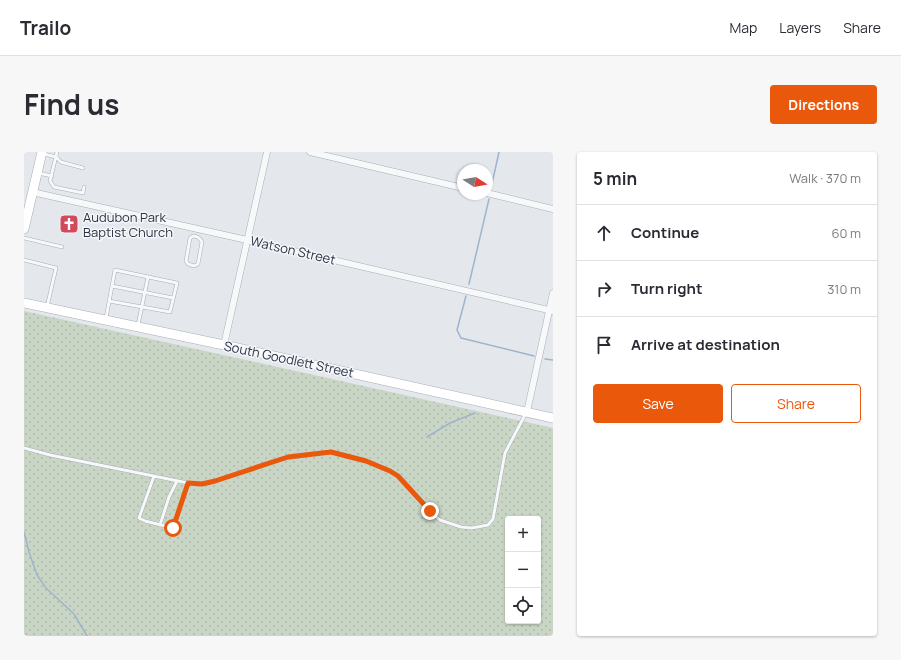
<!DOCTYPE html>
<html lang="en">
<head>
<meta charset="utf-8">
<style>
  :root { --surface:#fff; --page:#f7f7f7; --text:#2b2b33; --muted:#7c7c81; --line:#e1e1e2; --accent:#ea580c }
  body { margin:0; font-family:Manrope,sans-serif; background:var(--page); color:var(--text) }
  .controls { position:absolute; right:12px; bottom:12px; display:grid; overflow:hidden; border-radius:4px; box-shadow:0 1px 3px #0004 }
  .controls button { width:36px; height:36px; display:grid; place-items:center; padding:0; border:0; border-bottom:1px solid var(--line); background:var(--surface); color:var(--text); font:20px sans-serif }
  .compass { position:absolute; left:433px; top:12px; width:36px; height:36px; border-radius:50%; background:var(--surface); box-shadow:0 1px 3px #0004; rotate:101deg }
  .stop { position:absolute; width:12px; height:12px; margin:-9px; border:3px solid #ea580c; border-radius:50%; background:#fff }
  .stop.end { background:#ea580c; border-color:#fff; box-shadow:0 1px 4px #0008 }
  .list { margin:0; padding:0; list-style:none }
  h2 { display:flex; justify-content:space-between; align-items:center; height:52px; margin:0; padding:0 16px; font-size:17px }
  h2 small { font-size:13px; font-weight:400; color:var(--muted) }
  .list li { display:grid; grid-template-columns:26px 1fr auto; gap:12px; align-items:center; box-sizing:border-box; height:56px; padding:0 16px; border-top:1px solid var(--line) }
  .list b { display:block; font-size:15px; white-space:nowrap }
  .list em { font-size:13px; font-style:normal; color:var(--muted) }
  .actions { display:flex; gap:8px; padding:12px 16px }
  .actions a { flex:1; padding:9px 0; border:1px solid var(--accent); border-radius:4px; text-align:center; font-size:14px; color:var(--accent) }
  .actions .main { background:var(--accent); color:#fff }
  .icon { flex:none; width:22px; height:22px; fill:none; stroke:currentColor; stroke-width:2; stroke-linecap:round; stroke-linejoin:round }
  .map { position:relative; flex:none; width:529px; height:484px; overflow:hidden; border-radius:4px }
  header { display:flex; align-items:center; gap:24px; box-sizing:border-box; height:56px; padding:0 20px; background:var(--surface); border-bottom:1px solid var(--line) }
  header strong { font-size:19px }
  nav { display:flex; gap:22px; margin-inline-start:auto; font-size:14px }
  .intro { display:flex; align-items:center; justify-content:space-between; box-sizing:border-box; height:96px; padding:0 24px }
  h1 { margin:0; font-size:28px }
  .button { padding:10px 18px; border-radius:4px; background:var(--accent); color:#fff; font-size:14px; font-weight:700 }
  main { display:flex; gap:24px; padding:0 24px }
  aside { flex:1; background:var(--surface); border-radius:4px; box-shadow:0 1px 3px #0004 }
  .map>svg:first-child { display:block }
  .grass { fill:url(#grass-dots); fill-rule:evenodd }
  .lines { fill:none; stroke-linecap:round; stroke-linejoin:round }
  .stream { stroke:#9fb4cc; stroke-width:1.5 }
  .service-casing { stroke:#a9aeb7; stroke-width:4 }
  .minor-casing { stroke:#a9aeb7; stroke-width:7 }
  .secondary-casing { stroke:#a9aeb7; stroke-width:10 }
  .service { stroke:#f7f8fa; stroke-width:3 }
  .minor { stroke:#f7f8fa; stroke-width:6 }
  .secondary { stroke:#fff; stroke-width:9 }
  .route { stroke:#ea580c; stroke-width:5 }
  .labels { text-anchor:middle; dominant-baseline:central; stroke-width:3; stroke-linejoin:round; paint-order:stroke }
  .poi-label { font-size:13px; fill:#2b3445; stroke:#f4f6f9; text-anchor:start }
  .street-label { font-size:13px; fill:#2b3445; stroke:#f4f6f9 }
</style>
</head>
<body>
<header>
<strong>Trailo</strong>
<nav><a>Map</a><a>Layers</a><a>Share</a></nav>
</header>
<div class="intro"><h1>Find us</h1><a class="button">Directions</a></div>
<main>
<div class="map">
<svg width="529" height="484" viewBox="0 0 529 484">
  <defs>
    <pattern id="grass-dots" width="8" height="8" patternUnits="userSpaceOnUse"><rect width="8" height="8" fill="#c9d6c5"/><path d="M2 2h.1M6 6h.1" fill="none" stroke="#adb8ab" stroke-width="1.8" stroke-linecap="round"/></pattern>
  </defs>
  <rect width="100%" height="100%" fill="#e4e7ec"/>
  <path class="grass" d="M 0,159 L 529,276 L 529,484 L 0,484 ZM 484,367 L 514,367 L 514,469 L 484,469 Z"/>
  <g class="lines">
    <path class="stream" d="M 467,36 L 475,0
      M 445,132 L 465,47
      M 442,144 L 433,178 L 437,186 L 510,204
      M 521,207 L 529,208
      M 403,285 L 426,271 L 451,261
      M 0,380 L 5,400 L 13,423 L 22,436 L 50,462 L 63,484"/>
    <g class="service-casing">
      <path id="service" d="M 33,0 L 26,29 L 30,35 L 59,41 L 60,35
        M 20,2 L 32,5 L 37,10 L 59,16
        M 14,21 L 28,24
        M 169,84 C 173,84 176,86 178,90 L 174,112 L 170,114 L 164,112 L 162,109 L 166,86 Z
        M 0,86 L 38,95
        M 0,108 L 32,116 L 23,155
        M 88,134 L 149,146
        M 82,166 L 91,118 L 153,131 L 146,160 L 85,149
        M 114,173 L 124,125
        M 0,296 L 26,303 L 164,331 L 178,332 L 191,329 L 252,308 L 286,302 L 307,300 L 342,309 L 366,319 L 374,324 L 406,359 L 416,368 L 437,375 L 448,376 L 464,373 L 469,367 L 481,301 L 502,261
        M 130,324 L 115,366 L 121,369 L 149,376 L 164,331
        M 136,373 L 145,345 L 153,329"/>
    </g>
    <g class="minor-casing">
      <path id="minor" d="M 286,0 L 439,36
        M 8,40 L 223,88 L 529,159
        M 463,41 L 529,57
        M 200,193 L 243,0
        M 503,260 L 529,141"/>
    </g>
    <g class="secondary-casing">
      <path id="secondary" d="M 0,77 L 18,0
        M 0,151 L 200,193 L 529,266"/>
    </g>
    <use href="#service" class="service"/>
    <use href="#minor" class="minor"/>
    <use href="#secondary" class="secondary"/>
  </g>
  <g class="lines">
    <path class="route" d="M 149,376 L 164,331 L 178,332 L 191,329 L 264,305 L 307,300 L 342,309 L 366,319 L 374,324 L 406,359"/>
  </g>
  <defs>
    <g id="church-square" transform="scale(1)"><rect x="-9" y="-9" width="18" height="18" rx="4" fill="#d1495b" stroke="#f4f6f9"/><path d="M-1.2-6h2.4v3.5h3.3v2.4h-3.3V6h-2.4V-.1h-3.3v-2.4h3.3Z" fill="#fff"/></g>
  </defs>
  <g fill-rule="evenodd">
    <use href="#church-square" x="45" y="72"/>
  </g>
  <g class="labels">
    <g class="poi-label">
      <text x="59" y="65">Audubon Park<tspan x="59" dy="15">Baptist Church</tspan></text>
    </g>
    <g class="street-label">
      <text transform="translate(269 98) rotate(13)">Watson Street</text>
      <text transform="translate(265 207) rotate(12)">South Goodlett Street</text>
    </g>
  </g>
</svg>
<div class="controls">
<button>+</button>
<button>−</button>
<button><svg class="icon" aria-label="locate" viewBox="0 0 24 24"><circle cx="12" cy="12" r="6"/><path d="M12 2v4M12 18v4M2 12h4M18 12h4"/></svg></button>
</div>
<svg class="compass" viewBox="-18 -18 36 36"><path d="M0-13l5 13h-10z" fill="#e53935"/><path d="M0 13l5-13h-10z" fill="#7c7c81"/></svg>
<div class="stop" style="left:149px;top:376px"></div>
<div class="stop end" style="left:406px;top:359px"></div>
</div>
<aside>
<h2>5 min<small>Walk · 370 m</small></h2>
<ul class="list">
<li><svg class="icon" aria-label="ahead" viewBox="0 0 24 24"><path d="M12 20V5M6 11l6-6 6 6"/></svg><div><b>Continue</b></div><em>60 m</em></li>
<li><svg class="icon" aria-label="right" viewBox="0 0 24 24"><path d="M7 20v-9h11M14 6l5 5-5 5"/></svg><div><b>Turn right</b></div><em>310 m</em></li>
<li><svg class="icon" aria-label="arrive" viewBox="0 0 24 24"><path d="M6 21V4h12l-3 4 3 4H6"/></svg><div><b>Arrive at destination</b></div></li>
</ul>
<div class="actions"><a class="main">Save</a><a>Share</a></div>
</aside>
</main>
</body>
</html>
